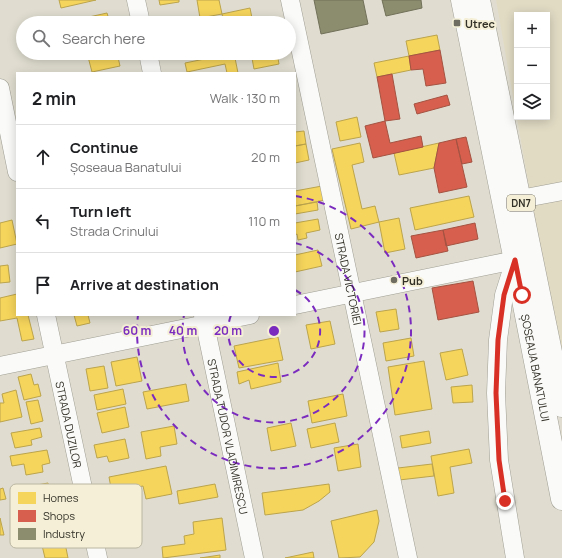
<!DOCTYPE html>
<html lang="en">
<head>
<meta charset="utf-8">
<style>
  :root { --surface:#fff; --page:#f6f6f6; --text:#202124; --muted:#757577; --line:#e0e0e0 }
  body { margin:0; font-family:Manrope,sans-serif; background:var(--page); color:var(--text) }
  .controls { position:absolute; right:12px; top:12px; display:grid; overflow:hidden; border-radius:0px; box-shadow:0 2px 10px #0003 }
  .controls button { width:36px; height:36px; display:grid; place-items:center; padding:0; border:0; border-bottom:1px solid var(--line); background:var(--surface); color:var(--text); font:20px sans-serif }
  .stop { position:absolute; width:12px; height:12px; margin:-9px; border:3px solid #d93025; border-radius:50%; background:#fff }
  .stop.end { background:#d93025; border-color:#fff; box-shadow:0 1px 4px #0008 }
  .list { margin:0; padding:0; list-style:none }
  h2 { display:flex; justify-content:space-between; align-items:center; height:52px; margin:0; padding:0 16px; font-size:17px }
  h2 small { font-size:13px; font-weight:400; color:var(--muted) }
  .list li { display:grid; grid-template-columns:26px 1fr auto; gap:12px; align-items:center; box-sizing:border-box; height:64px; padding:0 16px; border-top:1px solid var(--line) }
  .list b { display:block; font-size:15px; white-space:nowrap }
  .list p { margin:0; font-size:13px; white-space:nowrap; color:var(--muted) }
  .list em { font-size:13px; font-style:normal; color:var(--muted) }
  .icon { flex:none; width:22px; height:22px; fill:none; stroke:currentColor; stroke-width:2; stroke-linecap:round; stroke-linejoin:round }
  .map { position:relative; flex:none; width:562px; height:558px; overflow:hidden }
  .search { position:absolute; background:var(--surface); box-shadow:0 2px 10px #0003; left:16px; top:16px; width:280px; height:44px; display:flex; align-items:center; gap:10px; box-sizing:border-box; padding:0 14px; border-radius:22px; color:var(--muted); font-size:15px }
  .panel { position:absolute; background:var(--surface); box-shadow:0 2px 10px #0003; left:16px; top:72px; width:280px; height:244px; border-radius:0px }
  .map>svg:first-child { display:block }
  .built { fill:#e1dbc4; fill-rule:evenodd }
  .homes { fill:#f6d55c; stroke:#bba44c }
  .shops { fill:#d6604d; stroke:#a55242 }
  .industry { fill:#8c8c6e; stroke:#717059 }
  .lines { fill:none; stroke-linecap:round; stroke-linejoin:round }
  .minor-casing { stroke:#9f9d93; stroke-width:19 }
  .major-casing { stroke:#9f9d93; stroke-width:23 }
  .minor { stroke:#fafaf8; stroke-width:18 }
  .major { stroke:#fafaf8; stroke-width:22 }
  .route { stroke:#d93025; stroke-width:5 }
  .ring { fill:none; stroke:#7b2cbf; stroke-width:2; stroke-dasharray:7 5 }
  .poi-dot { fill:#6f6d62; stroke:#f4efd6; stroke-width:1.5 }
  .labels { text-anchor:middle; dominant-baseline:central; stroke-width:4; stroke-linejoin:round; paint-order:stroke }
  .shield { fill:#f4efd6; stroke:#6c695c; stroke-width:1 }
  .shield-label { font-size:10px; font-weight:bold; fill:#323027 }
  .poi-label { font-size:11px; font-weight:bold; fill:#323027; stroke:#f4efd6; text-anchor:start }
  .street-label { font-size:11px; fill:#323027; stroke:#f4efd6 }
  .key { fill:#f4efd6; stroke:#bab6a2; stroke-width:1 }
  .key-label { font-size:11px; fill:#323027 }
  .centre { fill:#7b2cbf; stroke:#f4efd6; stroke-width:2 }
  .ring-label { font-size:12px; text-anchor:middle; font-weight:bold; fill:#7b2cbf; stroke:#f4efd6; stroke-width:4; stroke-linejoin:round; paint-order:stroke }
</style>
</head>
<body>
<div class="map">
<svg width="562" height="558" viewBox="0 0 562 558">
  <rect width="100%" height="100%" fill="#e0ddd0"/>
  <path class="built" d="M 496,0 L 562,0 L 562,372 ZM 517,15 L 547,15 L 547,117 L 517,117 Z"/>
  <path class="homes" d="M 59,0 L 96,0 L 61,8 Z
    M 159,0 L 179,0 L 179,2 L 160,5 Z
    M 197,0 L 219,0 L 222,14 L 200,18 Z
    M 250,8 L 253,23 L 224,23 L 222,14 Z
    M 107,13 L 110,23 L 72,23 L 71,21 Z
    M 437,35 L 440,50 L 409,56 L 406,41 Z
    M 87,53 L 117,53 L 120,66 L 92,72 Z
    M 234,53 L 238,73 L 227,73 L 225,64 L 187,72 L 185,63 Z
    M 251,53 L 277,53 L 279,64 L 254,69 Z
    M 409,56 L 411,70 L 377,77 L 374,63 Z
    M 357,117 L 361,137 L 340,141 L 336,122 Z
    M 304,131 L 306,144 L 295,146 L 295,132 Z
    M 360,143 L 364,162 L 352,165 L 362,209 L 375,206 L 379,222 L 351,229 L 332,149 Z
    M 439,143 L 434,168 L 399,175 L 394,153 Z
    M 306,144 L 309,160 L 295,163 L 295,146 Z
    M 322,186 L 325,200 L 295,206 L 295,191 Z
    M 469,196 L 474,217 L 415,230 L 410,208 Z
    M 317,202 L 318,210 L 295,214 L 295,206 Z
    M 399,218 L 405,249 L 385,253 L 379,222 Z
    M 318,219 L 320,230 L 306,233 L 307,238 L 298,240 L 297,234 L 295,235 L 295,223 Z
    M 12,220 L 17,244 L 0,248 L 0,223 Z
    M 318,250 L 322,266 L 295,272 L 295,255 Z
    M 8,265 L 10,282 L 0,283 L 0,266 Z
    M 17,294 L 17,315 L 28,315 L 34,339 L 22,341 L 17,318 L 0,321 L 0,298 Z
    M 396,309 L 399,329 L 380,332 L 376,312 Z
    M 74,315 L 88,315 L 90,323 L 77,326 Z
    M 330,321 L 335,344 L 311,349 L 306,325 Z
    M 278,337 L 283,360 L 239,368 L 234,346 Z
    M 411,338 L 414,356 L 386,361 L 383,343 Z
    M 462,349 L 468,375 L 446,380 L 440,353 Z
    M 137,357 L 142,381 L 116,386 L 111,362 Z
    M 424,361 L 432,409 L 395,415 L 388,367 Z
    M 278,363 L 281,382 L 251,389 L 249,380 L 239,384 L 237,372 Z
    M 104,366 L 108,388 L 90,391 L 86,369 Z
    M 31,374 L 34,385 L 38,384 L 41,396 L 24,400 L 18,377 Z
    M 186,384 L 189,401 L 147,409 L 143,392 Z
    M 472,385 L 473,402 L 453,403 L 451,387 Z
    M 123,389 L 126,404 L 97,410 L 94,395 Z
    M 16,390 L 22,417 L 0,422 L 0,403 L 4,403 L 2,394 Z
    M 343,394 L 347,416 L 312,423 L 308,401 Z
    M 38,400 L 43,421 L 31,424 L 26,402 Z
    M 125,407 L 129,427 L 102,433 L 97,413 Z
    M 291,423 L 296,446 L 271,451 L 267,428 Z
    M 335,423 L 339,442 L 311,448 L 307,429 Z
    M 174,426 L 177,444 L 160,447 L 161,456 L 146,459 L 141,432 Z
    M 40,428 L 42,437 L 31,440 L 32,445 L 15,448 L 11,433 Z
    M 429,431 L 431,443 L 402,448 L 400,436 Z
    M 125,439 L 129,458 L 109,462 L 107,456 L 97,458 L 94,445 Z
    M 358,444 L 361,467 L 338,471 L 334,448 Z
    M 469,449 L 472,463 L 450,467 L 454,493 L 438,496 L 431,456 Z
    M 47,450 L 50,463 L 42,465 L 43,472 L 26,475 L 24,464 L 12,466 L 10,456 Z
    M 432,464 L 434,476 L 399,480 L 398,468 Z
    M 166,466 L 172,494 L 146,499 L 143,486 L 117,491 L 116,487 L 111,488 L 109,477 Z
    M 48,483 L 53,505 L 24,510 L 20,488 Z
    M 215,484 L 218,497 L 179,504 L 177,491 Z
    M 329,484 L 330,492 L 319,501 L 303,510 L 265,515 L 262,493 Z
    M 3,488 L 6,499 L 0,500 L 0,489 Z
    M 377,510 L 379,521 L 374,542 L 360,557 L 339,558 L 331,521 Z
    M 0,518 L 4,535 L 0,535 Z
    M 222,518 L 226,550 L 163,558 L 162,547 L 185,544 L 184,536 L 194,534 L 193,522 Z
    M 63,533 L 68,558 L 45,558 L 40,537 Z
    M 313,552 L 314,558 L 285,558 Z
    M 220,555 L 220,558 L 200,558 Z"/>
  <path class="shops" d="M 440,50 L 446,83 L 426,86 L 423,69 L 411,70 L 409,56 Z
    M 392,74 L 400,119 L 385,121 L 377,77 Z
    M 447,95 L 450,105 L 417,114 L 414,104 Z
    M 385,121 L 390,143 L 421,136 L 423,147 L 373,158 L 365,126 Z
    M 466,137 L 472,162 L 462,164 L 456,139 Z
    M 456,139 L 467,187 L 439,193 L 434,168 L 439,143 Z
    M 475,223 L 478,239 L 446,246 L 443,230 Z
    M 443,230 L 448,251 L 416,258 L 411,236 Z
    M 473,281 L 479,312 L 438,320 L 432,288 Z"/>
  <path class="industry" d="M 314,0 L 363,0 L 368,24 L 321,34 Z
    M 382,0 L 421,0 L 422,8 L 386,16 Z"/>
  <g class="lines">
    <g class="minor-casing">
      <g id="minor">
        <path d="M 136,0 L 141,23"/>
        <path id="s1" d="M 290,0 L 408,558"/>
        <path d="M 148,53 L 152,73"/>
        <path d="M 0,88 L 17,172"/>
        <path d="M 520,199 L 562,191"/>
        <path d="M 295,305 L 525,258"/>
        <path id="s2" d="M 46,315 L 98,558"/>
        <path id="s3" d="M 203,315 L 254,558"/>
        <path d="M 0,366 L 250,315"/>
        <path d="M 515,558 L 499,460 L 496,393 L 498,340 L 504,295 L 515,260"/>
      </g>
    </g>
    <g class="major-casing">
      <g id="major">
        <path id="s4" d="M 462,0 L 522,295 L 562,499"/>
        <path d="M 479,0 L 562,406"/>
      </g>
    </g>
    <use href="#minor" class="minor"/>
    <use href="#major" class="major"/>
  </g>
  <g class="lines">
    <path class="route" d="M 505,501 L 499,460 L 496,393 L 498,340 L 504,295 L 515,260 L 522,295"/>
  </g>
  <g class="ring">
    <path d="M295 290A46 46 0 1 1 231 315"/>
    <path d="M295 243A91 91 0 1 1 184 315"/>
    <path d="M295 196A137 137 0 1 1 138 315"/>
  </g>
  <g class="poi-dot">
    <rect x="453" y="19" width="8" height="8" rx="2"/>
    <circle cx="394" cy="280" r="4"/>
  </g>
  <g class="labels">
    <rect class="shield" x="507" y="195" width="28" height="16" rx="3"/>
    <g class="shield-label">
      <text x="521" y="203">DN7</text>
    </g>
    <g class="poi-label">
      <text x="465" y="23">Utrec</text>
      <text x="402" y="280">Pub</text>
    </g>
    <g class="street-label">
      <text stroke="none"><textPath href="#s1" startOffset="285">STRADA VICTORIEI</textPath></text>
      <text stroke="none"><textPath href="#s4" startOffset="375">ȘOSEAUA BANATULUI</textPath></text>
      <text stroke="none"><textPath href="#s2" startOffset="112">STRADA DUZILOR</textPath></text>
      <text stroke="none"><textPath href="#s3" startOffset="124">STRADA TUDOR VLADIMIRESCU</textPath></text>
    </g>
  </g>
  <rect x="10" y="484" width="132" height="64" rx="6" class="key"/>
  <rect x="18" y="492" width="18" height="12" fill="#f6d55c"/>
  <rect x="18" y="510" width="18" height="12" fill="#d6604d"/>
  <rect x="18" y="528" width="18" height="12" fill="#8c8c6e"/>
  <g class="key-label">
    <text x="43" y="502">Homes</text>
    <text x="43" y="520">Shops</text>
    <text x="43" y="538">Industry</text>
  </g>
  <circle cx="274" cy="331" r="6" class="centre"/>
  <g class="ring-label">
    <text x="137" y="335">60 m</text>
    <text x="183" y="335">40 m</text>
    <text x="228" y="335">20 m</text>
  </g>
</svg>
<div class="controls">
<button>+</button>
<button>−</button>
<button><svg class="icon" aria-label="layers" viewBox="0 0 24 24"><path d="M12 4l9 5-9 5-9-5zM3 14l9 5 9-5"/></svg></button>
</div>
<div class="stop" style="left:522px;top:295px"></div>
<div class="stop end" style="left:505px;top:501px"></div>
<div class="search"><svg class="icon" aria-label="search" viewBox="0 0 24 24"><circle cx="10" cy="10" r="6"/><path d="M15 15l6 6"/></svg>Search here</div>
<section class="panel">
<h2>2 min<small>Walk · 130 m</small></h2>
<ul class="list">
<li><svg class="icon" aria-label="ahead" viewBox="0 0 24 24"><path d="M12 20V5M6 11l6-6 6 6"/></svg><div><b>Continue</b><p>Șoseaua Banatului</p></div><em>20 m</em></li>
<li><svg class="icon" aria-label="left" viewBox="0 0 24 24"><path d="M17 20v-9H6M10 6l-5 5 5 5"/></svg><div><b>Turn left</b><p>Strada Crinului</p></div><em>110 m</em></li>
<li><svg class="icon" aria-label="arrive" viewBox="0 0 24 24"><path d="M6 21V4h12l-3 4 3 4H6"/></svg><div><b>Arrive at destination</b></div></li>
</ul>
</section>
</div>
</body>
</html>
